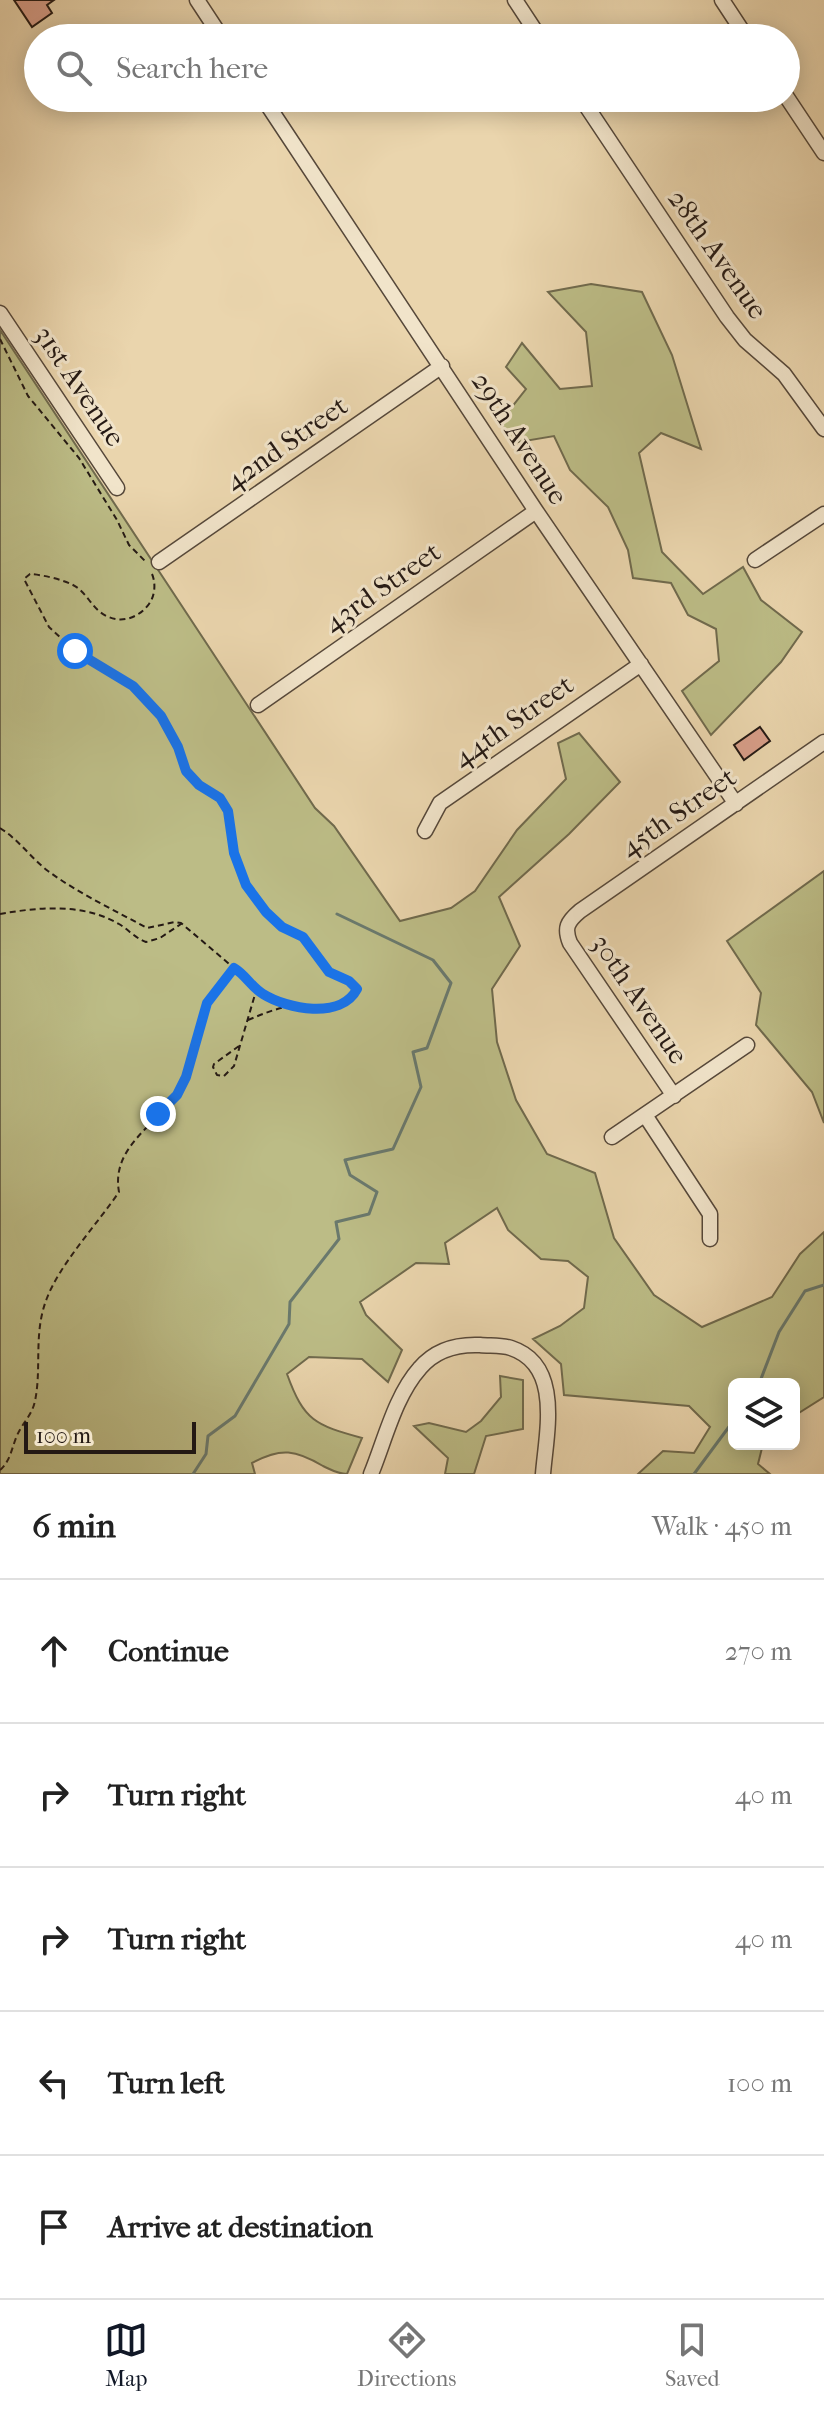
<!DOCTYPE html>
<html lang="en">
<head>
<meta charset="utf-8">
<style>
  :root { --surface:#fff; --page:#f6f6f6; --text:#222; --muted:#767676; --line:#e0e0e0; --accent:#111827 }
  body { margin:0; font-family:"IM FELL French Canon",serif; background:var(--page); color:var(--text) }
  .controls { position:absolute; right:24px; bottom:24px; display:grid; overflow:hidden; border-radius:12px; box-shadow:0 4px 20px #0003 }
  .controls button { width:72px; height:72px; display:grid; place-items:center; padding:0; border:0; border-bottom:2px solid var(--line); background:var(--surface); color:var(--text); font:40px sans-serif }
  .scale { position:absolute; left:24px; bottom:20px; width:172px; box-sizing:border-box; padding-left:8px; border:4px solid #241914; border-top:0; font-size:22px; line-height:28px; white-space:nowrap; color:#241914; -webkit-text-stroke:6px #f1e4ca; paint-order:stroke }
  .stop { position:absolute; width:24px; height:24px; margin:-18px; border:6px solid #1a73e8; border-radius:50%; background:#fff }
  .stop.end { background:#1a73e8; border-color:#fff; box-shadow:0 2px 8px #0008 }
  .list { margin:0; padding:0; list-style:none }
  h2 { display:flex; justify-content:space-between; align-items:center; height:104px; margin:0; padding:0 32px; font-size:34px }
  h2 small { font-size:26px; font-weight:400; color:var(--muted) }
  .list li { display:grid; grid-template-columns:52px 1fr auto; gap:24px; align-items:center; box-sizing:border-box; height:144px; padding:0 32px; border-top:2px solid var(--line) }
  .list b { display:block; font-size:30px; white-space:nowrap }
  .list em { font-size:26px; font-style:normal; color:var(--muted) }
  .icon { flex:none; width:44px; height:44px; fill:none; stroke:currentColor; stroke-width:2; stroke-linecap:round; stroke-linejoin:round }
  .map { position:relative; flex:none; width:824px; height:1474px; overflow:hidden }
  .search { position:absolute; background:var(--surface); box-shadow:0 4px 20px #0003; left:24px; right:24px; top:24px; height:88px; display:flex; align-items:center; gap:20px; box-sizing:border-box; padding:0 28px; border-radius:44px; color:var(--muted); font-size:30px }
  .sheet { height:824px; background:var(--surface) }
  nav { display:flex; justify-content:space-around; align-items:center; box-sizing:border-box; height:112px; border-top:2px solid var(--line); background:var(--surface); font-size:22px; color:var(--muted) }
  nav a { display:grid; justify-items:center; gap:4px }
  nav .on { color:var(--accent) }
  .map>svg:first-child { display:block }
  .green { fill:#bcbc86; stroke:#706a4d; stroke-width:2 }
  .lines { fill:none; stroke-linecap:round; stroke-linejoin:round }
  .stream { stroke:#6a796d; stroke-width:3 }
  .building { fill:#d89e89; stroke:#241914; stroke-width:2 }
  .street-casing { stroke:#56483a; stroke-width:17 }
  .path { stroke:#241914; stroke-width:2; stroke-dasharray:6 4; stroke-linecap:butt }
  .street { stroke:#f1e4ca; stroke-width:14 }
  .route { stroke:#1a73e8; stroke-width:10 }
  .labels { text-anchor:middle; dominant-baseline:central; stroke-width:6; stroke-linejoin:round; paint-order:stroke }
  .street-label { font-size:28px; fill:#241914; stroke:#f1e4ca }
</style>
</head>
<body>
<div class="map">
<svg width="824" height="1474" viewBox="0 0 824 1474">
  <rect width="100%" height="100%" fill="#ead5ad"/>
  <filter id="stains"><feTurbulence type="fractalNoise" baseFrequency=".0025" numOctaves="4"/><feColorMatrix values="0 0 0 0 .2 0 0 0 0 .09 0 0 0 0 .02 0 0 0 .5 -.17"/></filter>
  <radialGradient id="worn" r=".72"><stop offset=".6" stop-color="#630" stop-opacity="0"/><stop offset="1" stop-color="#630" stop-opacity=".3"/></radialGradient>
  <path class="green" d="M 591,284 L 642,292 L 672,355 L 701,449 L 661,433 L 639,453 L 662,552 L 703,594 L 743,567 L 761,600 L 802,632 L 781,662 L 711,735 L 682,691 L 719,661 L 716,629 L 688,615 L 671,583 L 633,578 L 628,550 L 608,507 L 570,470 L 554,436 L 513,443 L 500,422 L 526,389 L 506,367 L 522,343 L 560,389 L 592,386 L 586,332 L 548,292 Z
    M 0,330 L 315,808 L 334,826 L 400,921 L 451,908 L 475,891 L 517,830 L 566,779 L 558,743 L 579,733 L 620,782 L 569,834 L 499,897 L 520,946 L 492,989 L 497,1042 L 516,1100 L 547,1154 L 595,1173 L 614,1238 L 654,1295 L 702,1327 L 772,1297 L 800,1254 L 824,1232 L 824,1397 L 794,1416 L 794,1384 L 734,1384 L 734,1444 L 763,1444 L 758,1464 L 770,1474 L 638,1474 L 663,1451 L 694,1453 L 710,1427 L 689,1406 L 564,1395 L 561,1364 L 533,1339 L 560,1326 L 584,1308 L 588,1277 L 568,1261 L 541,1259 L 508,1230 L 497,1208 L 445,1243 L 449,1264 L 416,1263 L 360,1302 L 366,1315 L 402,1350 L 388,1382 L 362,1359 L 309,1357 L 287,1374 C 304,1421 315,1425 362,1438 L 347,1474 C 337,1474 332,1470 323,1466 C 296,1450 281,1447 252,1463 L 255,1474 L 0,1474 Z
    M 824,871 L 824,1123 L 812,1092 L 756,1025 L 761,993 L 727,941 Z
    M 500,1376 L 523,1380 L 523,1429 L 486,1436 L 474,1474 L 445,1474 L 448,1458 L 414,1426 L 429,1423 L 466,1432 L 481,1421 L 501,1397 Z"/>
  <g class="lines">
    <path class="stream" d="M 759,1384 L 779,1332 L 805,1291 L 824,1285
      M 193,1474 L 206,1454 L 208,1436 L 235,1416 L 289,1324 L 290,1302 L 339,1239 L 336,1222 L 369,1214 L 377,1192 L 350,1175 L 345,1160 L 393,1149 L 421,1087 L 413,1052 L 427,1048 L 451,983 L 433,960 L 337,914
      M 694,1474 L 734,1420"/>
  </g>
  <path class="building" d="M 14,0 L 54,0 L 47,5 L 52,13 L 32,27 Z
    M 760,727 L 770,741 L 744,760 L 734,745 Z"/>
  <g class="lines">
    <g class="street-casing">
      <path id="street" d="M 197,0 L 222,38
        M 515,0 L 540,38
        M 722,0 L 747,38
        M 786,96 L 824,153
        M 263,98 L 536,511 L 736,804
        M 581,98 L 727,317 L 745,340 L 784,374 L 824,429
        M 0,313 L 117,488
        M 755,560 L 824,514
        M 159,562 L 442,366
        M 258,705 L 536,511
        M 425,831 L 440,803 L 641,664
        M 674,1096 L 570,943 C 564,928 567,922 580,911 L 824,742
        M 645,1115 L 710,1214 L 710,1239
        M 612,1137 L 747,1045
        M 371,1474 C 385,1440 395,1396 420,1368 C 436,1349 457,1344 480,1345 C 490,1346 502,1345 511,1348 C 563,1365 546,1434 543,1474"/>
    </g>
    <path class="path" d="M 0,339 L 28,396 L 79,458 L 117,520 L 129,545 L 145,561
      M 152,574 C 156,583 155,596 149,604 C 137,620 117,625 100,612 C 90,604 85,591 73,585 C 61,579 43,575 30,574 L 24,579 L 49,627 L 75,651 L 133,686 L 161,716 L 178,747 L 186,771 L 199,785 L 220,798 L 228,811 L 234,853 L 246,885 L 266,912 L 282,927 L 303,937 L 329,972 L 349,981 L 357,989 C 342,1017 310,1002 285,1007 C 272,1010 260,1015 248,1020
      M 0,828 C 19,840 31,858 48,871 C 78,893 114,910 147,928 L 175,922 L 181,923 L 234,968
      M 0,914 C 39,907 83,903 119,924 C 129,930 135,938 146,942 L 160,938 L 181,924
      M 239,1046 L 214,1064 L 213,1067 L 217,1075 L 224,1076 L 234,1066 L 256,991
      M 0,1470 C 10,1461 11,1451 16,1438 C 21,1424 32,1416 35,1401 C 42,1367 33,1333 47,1298 C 60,1264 98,1223 119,1192 C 111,1148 154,1126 176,1096 C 197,1069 193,1031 207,1002 C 214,990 226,979 234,968 L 244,973 L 261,993 L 287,1006"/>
    <use href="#street" class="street"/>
  </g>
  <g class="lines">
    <path class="route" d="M 75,651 L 133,686 L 161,716 L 178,747 L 186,771 L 199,785 L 220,798 L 228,811 L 234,853 L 246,885 L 266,912 L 282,927 L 303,937 L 329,972 L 349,981 L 357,989 C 341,1020 287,1009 263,994 C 251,987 246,975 234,968 L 207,1003 L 186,1077 L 177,1095 L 158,1114"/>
  </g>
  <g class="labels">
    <g class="street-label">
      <text transform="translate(718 254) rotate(55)">28th Avenue</text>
      <text transform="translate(80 386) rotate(56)">31st Avenue</text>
      <text transform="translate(520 438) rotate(57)">29th Avenue</text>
      <text transform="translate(286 443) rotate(-35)">42nd Street</text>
      <text transform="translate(382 587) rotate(-35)">43rd Street</text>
      <text transform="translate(513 721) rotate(-35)">44th Street</text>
      <text transform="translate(678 812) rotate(-35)">45th Street</text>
      <text transform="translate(640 999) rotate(56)">30th Avenue</text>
    </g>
  </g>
  <rect width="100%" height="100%" filter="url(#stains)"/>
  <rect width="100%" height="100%" fill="url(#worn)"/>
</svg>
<div class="controls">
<button><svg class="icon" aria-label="layers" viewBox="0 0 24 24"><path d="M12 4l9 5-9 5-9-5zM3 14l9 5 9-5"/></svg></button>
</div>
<div class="scale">100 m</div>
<div class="stop" style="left:75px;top:651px"></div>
<div class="stop end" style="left:158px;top:1114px"></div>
<div class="search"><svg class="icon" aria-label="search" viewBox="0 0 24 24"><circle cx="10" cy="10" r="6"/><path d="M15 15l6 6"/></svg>Search here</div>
</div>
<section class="sheet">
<h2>6 min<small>Walk · 450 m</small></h2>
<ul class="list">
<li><svg class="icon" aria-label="ahead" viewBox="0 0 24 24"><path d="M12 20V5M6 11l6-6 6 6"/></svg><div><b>Continue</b></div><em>270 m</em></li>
<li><svg class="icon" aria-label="right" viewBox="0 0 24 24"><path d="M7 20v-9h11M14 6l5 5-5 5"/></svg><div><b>Turn right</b></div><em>40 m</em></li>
<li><svg class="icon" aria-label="right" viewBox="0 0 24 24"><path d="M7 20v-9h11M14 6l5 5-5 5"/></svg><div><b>Turn right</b></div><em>40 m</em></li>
<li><svg class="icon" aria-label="left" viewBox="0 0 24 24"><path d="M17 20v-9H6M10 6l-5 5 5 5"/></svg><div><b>Turn left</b></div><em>100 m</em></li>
<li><svg class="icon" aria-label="arrive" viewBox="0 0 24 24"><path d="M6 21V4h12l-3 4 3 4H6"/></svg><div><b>Arrive at destination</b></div></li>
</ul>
</section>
<nav>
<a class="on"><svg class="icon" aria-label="map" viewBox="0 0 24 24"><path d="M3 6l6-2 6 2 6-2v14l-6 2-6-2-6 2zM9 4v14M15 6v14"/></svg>Map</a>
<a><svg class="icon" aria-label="directions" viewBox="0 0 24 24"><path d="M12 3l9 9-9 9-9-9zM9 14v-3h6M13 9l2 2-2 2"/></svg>Directions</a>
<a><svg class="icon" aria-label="saved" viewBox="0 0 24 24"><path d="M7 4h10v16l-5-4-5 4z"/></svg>Saved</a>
</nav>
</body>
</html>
